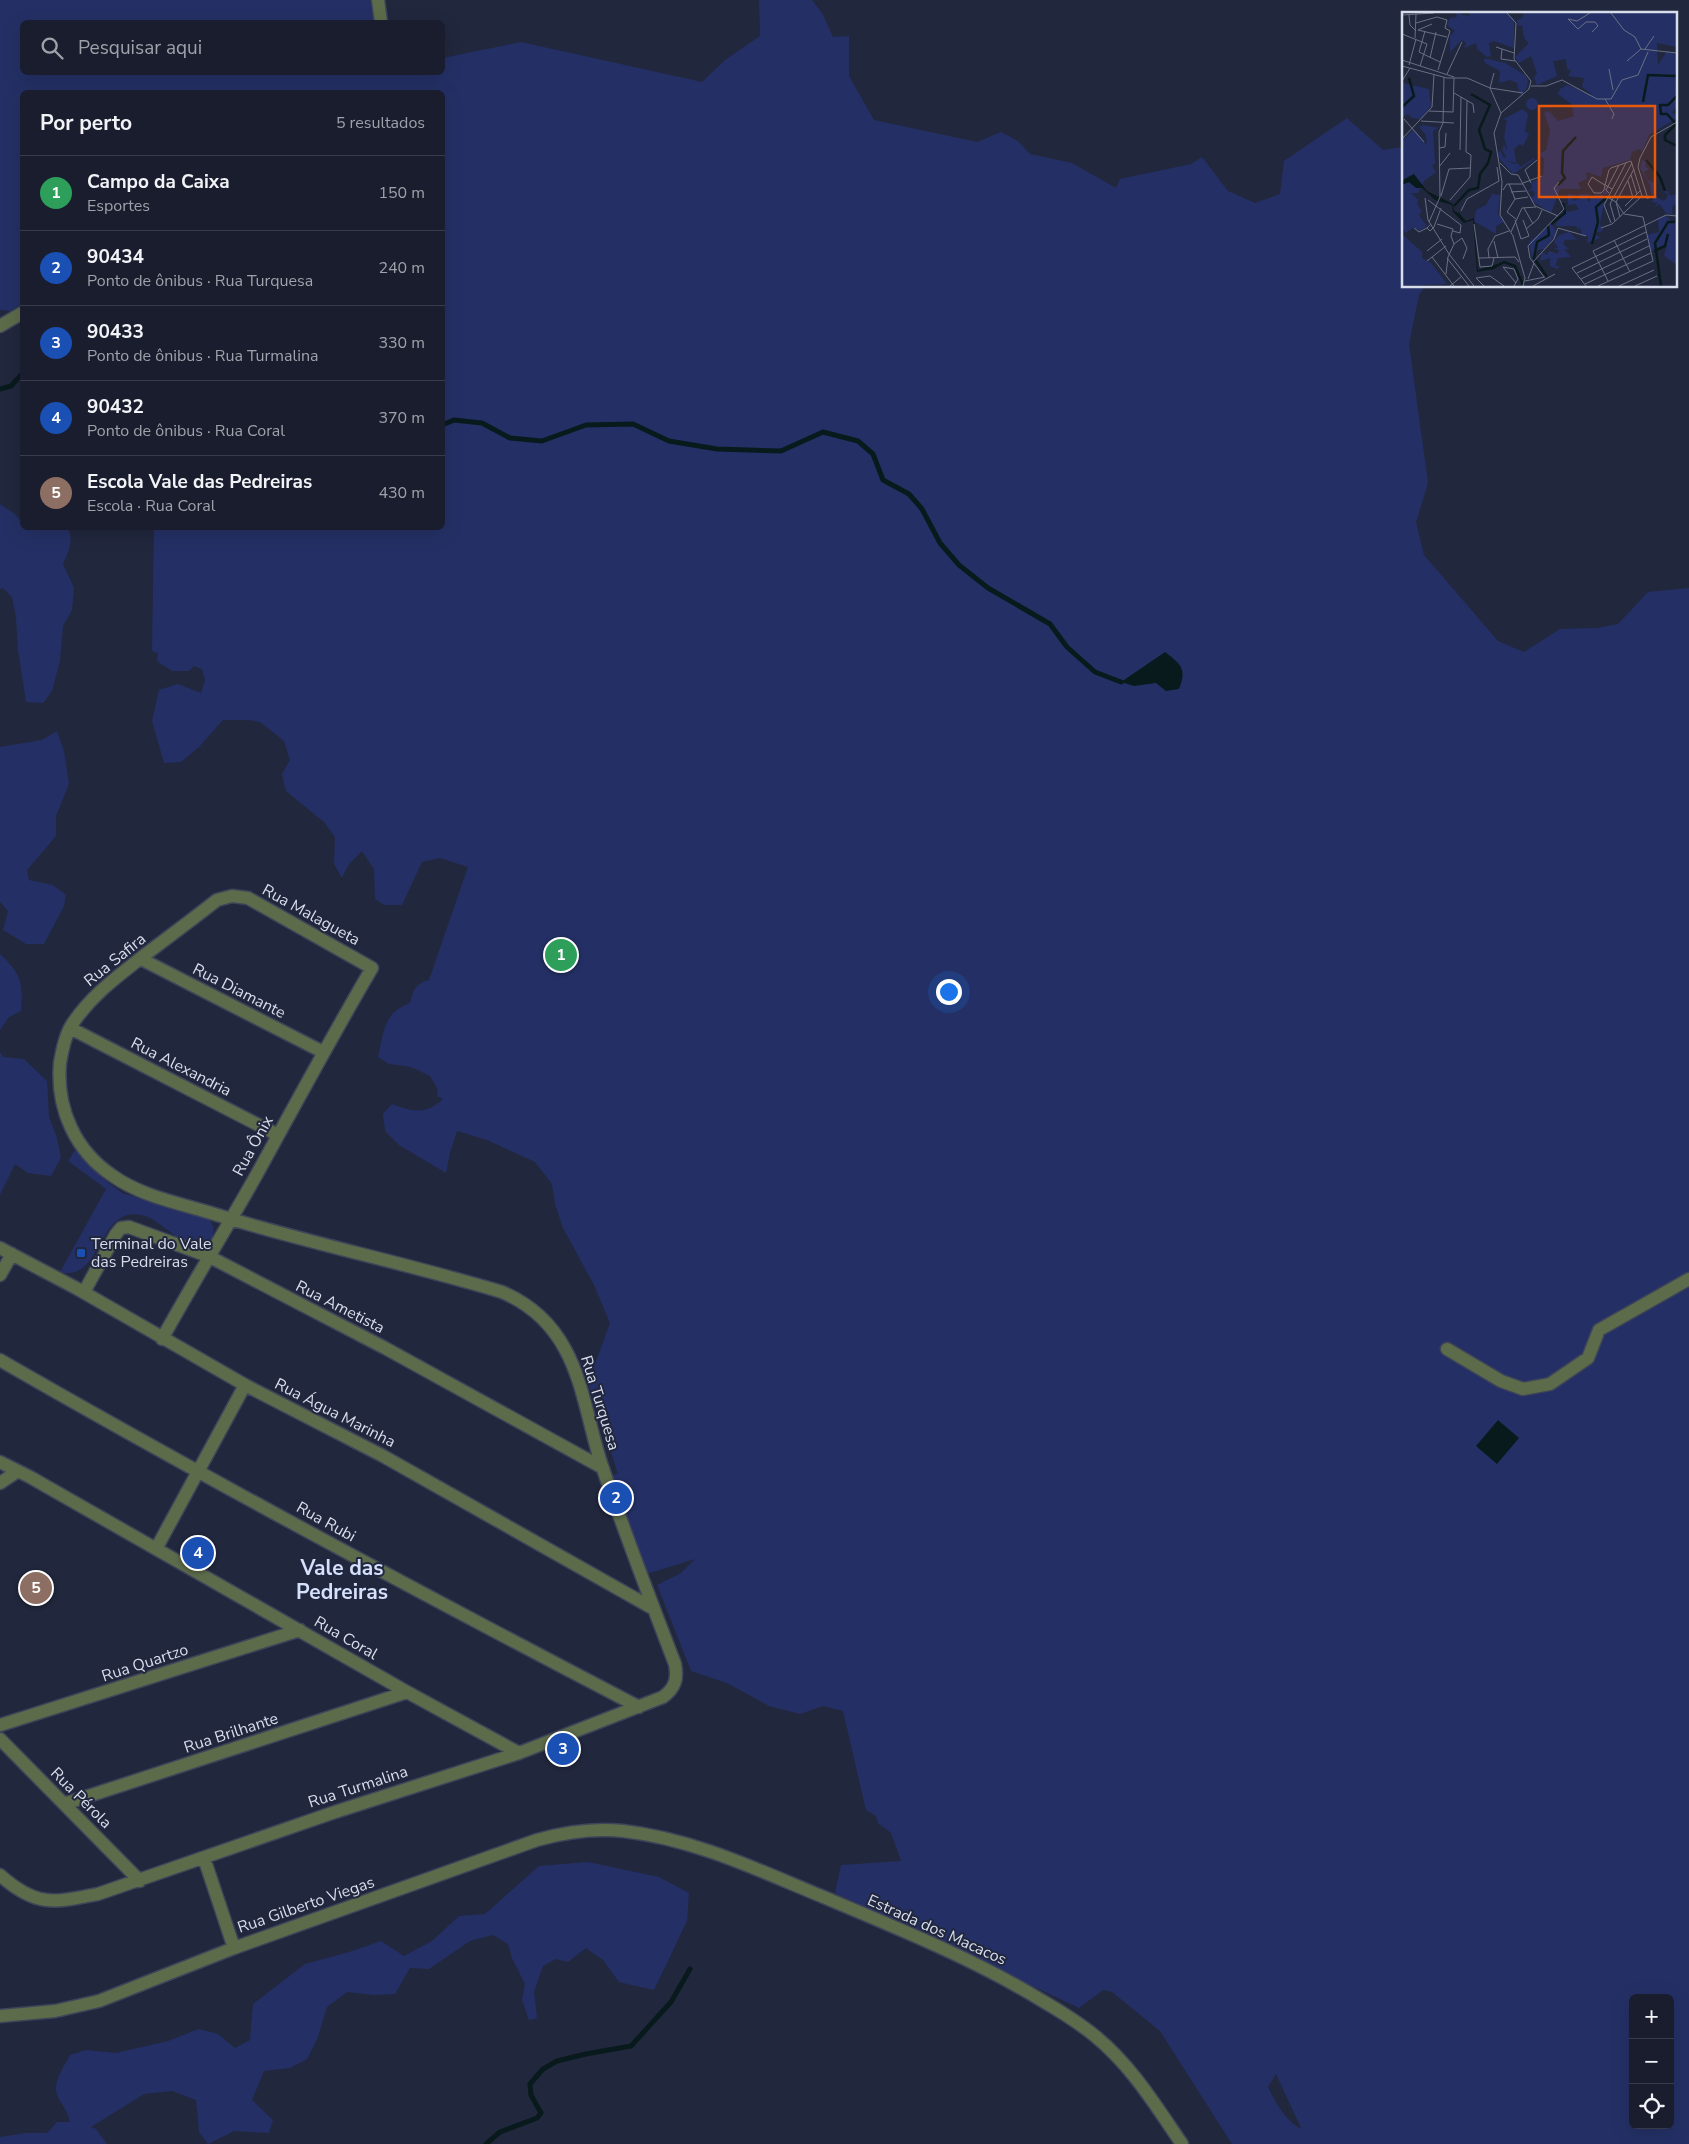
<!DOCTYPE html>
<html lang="pt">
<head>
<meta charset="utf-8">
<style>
  :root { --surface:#191d2e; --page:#222636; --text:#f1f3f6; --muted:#9fa2aa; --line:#373b4a; --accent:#0f766e }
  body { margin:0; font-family:"Nunito Sans",sans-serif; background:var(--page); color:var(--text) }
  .controls { position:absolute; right:15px; bottom:15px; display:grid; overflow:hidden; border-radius:8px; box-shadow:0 5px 20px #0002 }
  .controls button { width:45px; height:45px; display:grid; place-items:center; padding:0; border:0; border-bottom:1px solid var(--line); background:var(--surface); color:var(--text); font:25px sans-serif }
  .you { position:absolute; left:948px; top:991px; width:18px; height:18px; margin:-12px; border:4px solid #fff; border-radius:50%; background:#1a73e8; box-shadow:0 0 0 8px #1a73e833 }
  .badge { display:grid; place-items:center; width:32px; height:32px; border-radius:50%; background:var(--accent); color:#fff; font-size:16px; font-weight:700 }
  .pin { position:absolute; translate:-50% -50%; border:2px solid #fff; box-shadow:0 1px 5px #0006 }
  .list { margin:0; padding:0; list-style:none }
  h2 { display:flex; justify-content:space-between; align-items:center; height:65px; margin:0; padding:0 20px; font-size:21px }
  h2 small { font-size:16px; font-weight:400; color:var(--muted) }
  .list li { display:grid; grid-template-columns:32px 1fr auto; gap:15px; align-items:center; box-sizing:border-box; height:75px; padding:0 20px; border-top:1px solid var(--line) }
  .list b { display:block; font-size:19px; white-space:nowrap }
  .list p { margin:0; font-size:16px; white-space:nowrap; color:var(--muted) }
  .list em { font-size:16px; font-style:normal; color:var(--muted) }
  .icon { flex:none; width:28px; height:28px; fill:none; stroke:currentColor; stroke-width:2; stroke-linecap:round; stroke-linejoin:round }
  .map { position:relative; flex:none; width:1689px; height:2144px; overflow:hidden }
  .search { position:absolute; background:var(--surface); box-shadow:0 5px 20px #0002; left:20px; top:20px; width:425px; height:55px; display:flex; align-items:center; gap:12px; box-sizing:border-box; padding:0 18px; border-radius:8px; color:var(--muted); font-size:19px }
  .panel { position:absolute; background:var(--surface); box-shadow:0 5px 20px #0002; left:20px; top:90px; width:425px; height:440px; border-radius:8px }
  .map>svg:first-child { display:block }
  .green { fill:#243065; fill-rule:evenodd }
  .water { fill:#091a1d }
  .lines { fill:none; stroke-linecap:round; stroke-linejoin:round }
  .stream { stroke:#091a1d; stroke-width:5 }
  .minor-casing { stroke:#3e4459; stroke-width:15 }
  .minor { stroke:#5c6b4a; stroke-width:12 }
  .transit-dot { fill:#1a4fb4; stroke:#21273d; stroke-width:2 }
  .labels { text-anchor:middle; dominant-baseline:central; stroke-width:4; stroke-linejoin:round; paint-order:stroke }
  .street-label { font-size:16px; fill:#d8ddec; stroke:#21273d }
  .poi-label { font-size:16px; fill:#d8ddec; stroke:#21273d; text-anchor:start }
  .district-label { font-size:21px; font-weight:bold; fill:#d5e0fc; stroke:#21273d }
  .inset-river { fill:none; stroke:#091a1d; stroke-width:2.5 }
  .inset-road { fill:none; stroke:#6a7083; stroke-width:1 }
  .view { fill:#e8590c; fill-opacity:0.15; stroke:#e8590c; stroke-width:2.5 }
  .inset-edge { fill:none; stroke:#d8ddec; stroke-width:2.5 }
</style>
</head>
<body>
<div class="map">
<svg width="1689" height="2144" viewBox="0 0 1689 2144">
  <rect width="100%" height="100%" fill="#21273d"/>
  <path class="green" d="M 0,0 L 370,0 L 374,22 L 22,22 L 22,72 L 442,72 L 443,58 L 521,42 L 702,82 L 725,60 L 760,36 L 759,0 L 812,0 L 822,13 L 833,37 L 849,36 L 849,76 L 874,120 L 977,142 L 1001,132 L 1018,141 L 1030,154 L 1072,163 L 1116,188 L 1120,179 L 1191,164 L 1202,157 L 1228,191 L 1255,203 L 1280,194 L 1284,161 L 1347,118 L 1383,150 L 1403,147 L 1403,286 L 1425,286 L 1419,295 L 1409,344 L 1428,483 L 1416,522 L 1424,555 L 1498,641 L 1524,652 L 1560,629 L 1597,628 L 1618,624 L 1648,592 L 1689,588 L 1689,2144 L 1232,2144 L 1160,2031 L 1112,1992 L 1103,1990 L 1079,2008 L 835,1893 L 841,1865 L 901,1861 L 891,1833 L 878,1823 L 876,1816 L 866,1810 L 843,1711 L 823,1706 L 800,1714 L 769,1706 L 727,1683 L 691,1671 L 657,1585 L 681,1573 L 695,1559 L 640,1576 L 607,1475 L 618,1474 L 588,1383 L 610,1323 L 594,1285 L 563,1228 L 555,1204 L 552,1184 L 535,1162 L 487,1140 L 457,1131 L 450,1153 L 446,1173 L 399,1145 L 385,1131 L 383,1114 L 392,1104 C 413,1112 426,1115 443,1099 L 437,1096 L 438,1090 L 430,1076 L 411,1067 L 389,1064 L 378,1057 C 384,1032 383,1013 410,1003 C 413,990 416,983 429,980 L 468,867 L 440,858 L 422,862 L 402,905 L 384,905 L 375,899 L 374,869 L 362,851 L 349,864 L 342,878 L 334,864 L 335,837 L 324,822 L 286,791 L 282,774 L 290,760 L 284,741 L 260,722 L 249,720 L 223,720 L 199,747 L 181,762 L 164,763 L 152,721 L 159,690 L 178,684 L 201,693 L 205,680 L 202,669 L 194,666 L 189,671 L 172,671 L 157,661 L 158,653 L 152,651 L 154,528 L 442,528 L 442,92 L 22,92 L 22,303 L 11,311 L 0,310 ZM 1633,1998 L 1670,1998 L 1670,2125 L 1633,2125 ZM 1276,2074 L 1301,2128 L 1301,2129 C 1286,2121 1275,2102 1268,2087 Z
    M 0,504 L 15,514 L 22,522 L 22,528 L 67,528 C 75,538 68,553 63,564 L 74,588 L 72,610 L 63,626 L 60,661 L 52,691 L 43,703 L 26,702 L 18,650 L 16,617 L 12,597 L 3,588 L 0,589 Z
    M 57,731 L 64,751 L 69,784 L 56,816 L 56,836 L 27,870 L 29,880 L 53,885 L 66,895 L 64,906 L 44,944 L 26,944 L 3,930 L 8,911 L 0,902 L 0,747 L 42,740 Z
    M 0,954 C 22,975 23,982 21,1011 L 9,1017 L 0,1030 Z
    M 0,1052 L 3,1057 L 24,1059 L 47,1081 L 49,1117 L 57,1138 L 61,1158 L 51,1176 L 28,1173 L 15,1164 L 0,1195 Z
    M 75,1150 L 101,1177 L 122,1193 L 207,1218 C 215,1224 215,1235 210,1243 L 201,1249 C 197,1248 191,1247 187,1244 C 172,1236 158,1218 141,1215 C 96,1206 104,1282 60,1272 L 106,1189 L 68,1161 Z
    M 588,1862 L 659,1877 L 689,1893 L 687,1921 L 654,1990 L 619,1982 L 603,1960 L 586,1948 L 568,1962 L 556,1959 L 543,1966 L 534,1992 L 537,2018 L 529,2020 L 522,2000 L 525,1984 L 512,1958 L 508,1944 L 493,1935 L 470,1941 L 429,1969 L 410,1968 L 395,1994 L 374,1995 L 347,1992 L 327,2007 L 318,2037 L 307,2059 L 290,2068 L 264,2071 L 252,2100 L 273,2120 L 269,2133 L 234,2131 L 208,2144 L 199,2132 L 196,2100 L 172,2091 L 144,2094 L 91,2127 L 96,2129 L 107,2144 L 0,2144 L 0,2137 L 26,2133 L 47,2133 L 57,2122 L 70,2122 C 67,2109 63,2107 58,2097 C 51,2084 64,2067 70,2055 L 86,2050 L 116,2053 L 168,2041 L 199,2029 L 218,2034 L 235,2048 L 250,2040 L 253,2004 L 305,1964 L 349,1952 L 381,1941 L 404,1956 L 432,1941 L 459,1916 L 485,1914 L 539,1866 Z"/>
  <path class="water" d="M 1165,652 C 1181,664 1187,669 1179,689 L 1166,691 L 1156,683 L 1134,686 L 1121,682 Z
    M 1498,1420 L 1519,1438 L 1497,1464 L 1476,1446 Z"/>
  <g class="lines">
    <path class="stream" d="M 0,389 L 11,386 L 22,374
      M 442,425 L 454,420 L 482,423 L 510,438 L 542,441 L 586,425 L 633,424 L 669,441 L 717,449 L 781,451 L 823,432 L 858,441 L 873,454 L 883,480 L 909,494 L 922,509 L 940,543 L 959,565 L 988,588 L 1050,624 L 1067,647 L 1095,672 L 1121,682
      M 486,2144 L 500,2132 L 537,2118 L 541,2113 L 531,2095 L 530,2084 L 543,2069 L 557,2061 L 586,2054 L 631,2046 L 671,2002 L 690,1969"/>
    <g class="minor-casing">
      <path id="minor" d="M 378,0 L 381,22
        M 0,326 L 22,313
        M 141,959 L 323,1052
        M 70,1028 L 278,1135
        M 0,1248 L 76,1288 L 245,1385 L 383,1456 L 654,1609
        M 0,1275 L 12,1254
        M 84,1292 L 116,1234 L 121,1228 L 129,1227 L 208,1256 L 385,1348 L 603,1468
        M 1447,1349 L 1501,1381 L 1523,1389 L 1550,1384 L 1588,1358 L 1599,1330 L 1689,1279
        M 0,1360 C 210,1481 424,1595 639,1707
        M 0,1462 L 30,1477 L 407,1692 L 519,1753
        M 0,1483 L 18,1471
        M 156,1549 L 245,1385
        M 0,1725 L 300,1630
        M 0,1739 L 140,1881
        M 64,1804 L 407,1692
        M 204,1858 L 234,1948
        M 0,1875 C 36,1907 53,1903 98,1894 L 335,1812 L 519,1753 L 663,1697 C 675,1688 678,1679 675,1664 C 650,1599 625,1534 603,1469 C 590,1432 584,1383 565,1349 C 551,1323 530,1304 502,1292 C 406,1263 307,1243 211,1213 C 179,1203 141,1196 113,1176 C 75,1151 56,1108 60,1063 C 62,1051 65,1036 71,1026 C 90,996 118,976 146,954 C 170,936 194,918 217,900 L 232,896 L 248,898 L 372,968 C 332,1036 295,1105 257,1174 C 226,1229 193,1283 162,1339
        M 0,2016 L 55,2011 L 99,2001 L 234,1948 L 537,1840 C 566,1832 593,1828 623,1831 C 695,1839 760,1871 826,1898 C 899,1929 974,1959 1041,2000 C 1060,2011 1078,2022 1095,2036 C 1131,2065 1156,2106 1182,2144"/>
    </g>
    <use href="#minor" class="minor"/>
  </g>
  <rect class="transit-dot" x="76" y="1248" width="10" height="10" rx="2.5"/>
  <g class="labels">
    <g class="street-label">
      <text transform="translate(311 915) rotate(29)">Rua Malagueta</text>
      <text transform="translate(115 960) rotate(-39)">Rua Safira</text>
      <text transform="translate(239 991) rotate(27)">Rua Diamante</text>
      <text transform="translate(181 1067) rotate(27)">Rua Alexandria</text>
      <text transform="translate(253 1146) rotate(-61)">Rua Ônix</text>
      <text transform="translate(340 1307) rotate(27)">Rua Ametista</text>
      <text transform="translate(600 1403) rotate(73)">Rua Turquesa</text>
      <text transform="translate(335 1413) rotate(27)">Rua Água Marinha</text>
      <text transform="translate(326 1522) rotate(29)">Rua Rubi</text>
      <text transform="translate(346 1638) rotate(30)">Rua Coral</text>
      <text transform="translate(145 1663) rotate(-18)">Rua Quartzo</text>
      <text transform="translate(231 1733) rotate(-18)">Rua Brilhante</text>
      <text transform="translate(358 1787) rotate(-18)">Rua Turmalina</text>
      <text transform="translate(81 1798) rotate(45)">Rua Pérola</text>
      <text transform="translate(306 1905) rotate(-19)">Rua Gilberto Viegas</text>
      <text transform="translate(937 1930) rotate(24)">Estrada dos Macacos</text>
    </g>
    <g class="poi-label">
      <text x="91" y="1244">Terminal do Vale<tspan x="91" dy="18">das Pedreiras</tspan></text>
    </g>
    <g class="district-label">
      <text x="342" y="1568">Vale das<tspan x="342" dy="24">Pedreiras</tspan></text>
    </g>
  </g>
  <g transform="translate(1402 12)">
    <rect width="275" height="275" fill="#21273d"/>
    <path d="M 54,1 L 67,4 L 67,1 L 104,1 L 112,7 L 112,36 L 92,29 L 87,31 L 89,44 L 85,45 L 75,37 L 74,31 L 62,36 L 64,31 L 60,28 L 48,40 L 48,24 L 53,19 L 45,13 L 48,6 L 55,5 ZM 122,1 L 275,1 L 275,35 L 255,31 L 256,53 L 265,39 L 275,42 L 275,95 L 269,101 L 275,102 L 275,106 L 247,123 L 240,140 L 238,137 L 230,140 L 228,148 L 201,156 L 199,165 L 184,160 L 185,167 L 176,171 L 179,177 L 158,177 L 149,201 L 130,189 L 128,186 L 133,183 L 131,178 L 125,180 L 130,176 L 129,171 L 141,164 L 142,147 L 136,142 L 144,138 L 148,118 L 142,101 L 147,99 L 156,109 L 172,104 L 169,92 L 156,82 L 158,77 L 165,73 L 191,83 L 180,75 L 182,66 L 166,64 L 169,58 L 165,57 L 164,47 L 151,49 L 155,64 L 135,73 L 132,66 L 135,61 L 129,44 L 117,51 L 113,45 L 127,31 L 122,26 L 120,13 L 116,14 L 115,8 L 120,6 ZM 82,46 L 103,51 L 123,63 L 126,69 L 125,76 L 118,83 L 115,71 L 108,68 L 97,71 L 98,59 L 83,51 ZM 1,71 L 27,77 L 29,94 L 19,107 L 10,106 L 6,102 L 0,105 ZM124 92a6 6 0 1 1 12 0a6 6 0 1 1-12 0ZM 121,97 L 126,102 L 123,119 L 127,122 L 121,134 L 118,132 L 112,137 L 114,151 L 103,148 L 112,152 L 116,151 L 118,155 L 132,146 L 133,147 L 111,162 L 95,144 L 98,138 L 102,146 L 104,144 L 100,138 L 102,132 L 104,138 L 105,136 L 102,125 L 105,108 L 101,107 ZM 21,113 L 37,116 L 31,119 L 33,151 L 30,154 L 34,160 L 22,169 L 16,181 L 9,181 L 16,188 L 15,192 L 20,199 L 17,203 L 25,214 L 17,219 L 12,215 L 4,221 L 0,216 L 0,129 L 12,117 L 25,133 L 24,123 L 17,115 ZM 240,148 L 245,150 L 243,154 L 247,157 L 242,160 L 246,168 L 253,171 L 251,178 L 256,186 L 262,189 L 265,186 L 266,182 L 260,179 L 264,178 L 269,184 L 275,182 L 275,194 L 271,192 L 270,200 L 272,203 L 275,200 L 275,204 L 264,201 L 258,192 L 251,196 L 256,191 L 250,190 L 253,183 L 249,182 L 248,173 L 238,156 ZM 204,174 L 206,182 L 200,182 L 203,186 L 198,212 L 201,219 L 192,221 L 198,226 L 185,231 L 186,224 L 180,224 L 178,215 L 176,218 L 174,214 L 153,214 L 162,198 L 168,200 L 177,197 L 173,192 L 166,193 L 166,182 L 175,183 L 169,185 L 172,189 L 178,186 L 177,182 L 186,182 L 188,184 L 185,187 L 187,190 L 190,184 L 200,182 ZM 90,182 L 98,183 L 96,202 L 102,210 L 94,214 L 94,222 L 72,209 L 74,198 L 84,193 ZM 263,203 L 271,210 L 275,209 L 275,253 L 262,244 L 265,233 L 249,240 L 245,223 L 257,220 L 256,207 ZM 149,212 L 154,218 L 153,224 L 142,237 L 136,238 L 130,247 L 127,230 ZM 167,220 L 175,227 L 182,227 L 163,228 L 161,232 L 167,237 L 162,237 L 169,245 L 156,246 L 153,254 L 158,254 L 155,257 L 148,254 L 148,246 L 138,249 L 140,240 L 145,243 L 147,239 L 156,242 L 157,238 L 151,236 L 156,236 L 152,229 L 157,223 ZM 0,222 L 20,240 L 20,246 L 29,251 L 45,272 L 0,274 Z" fill="#243065"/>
    <path d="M 12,162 L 25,179 L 51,192 L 52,199 L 57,201 L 64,209 L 72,206 L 76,258 L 102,250 L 92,257 L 75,260 L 71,208 L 62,211 L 51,200 L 50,193 L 33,188 L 20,176 L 14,176 L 7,170 L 0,173 L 2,167 Z" fill="#091a1d"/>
    <path class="inset-river" d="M 275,60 L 275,76M 275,84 L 266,93 L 258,93 L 259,102 L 265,102 L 274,112 L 263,123 L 263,128 L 275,134M 241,90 L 246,63 L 274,64M 0,95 L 12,84 L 7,66M 244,148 L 258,165 L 263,179M 156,173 L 163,166 L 160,161 L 161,139 L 174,125M 52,194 L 67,178 L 76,176 L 78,162 L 86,151 L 89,140 L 83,137 L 77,118 L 88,93 L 69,82M 149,212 L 163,201 L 161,191M 190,232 L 196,210 L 194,195 L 204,186M 252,239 L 263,234 L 266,222M 89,257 L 102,250 L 113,254 L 121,273M 145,265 L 132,246 L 135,230 L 147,223 L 146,214M 259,274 L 253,231 L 266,210 L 273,210"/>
    <path class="inset-road" d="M 105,1 L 114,11 L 112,47 L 129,69 L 127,77 L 99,101 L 92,121 L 100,170 L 98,203 L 111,224 L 123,266 L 121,274M 188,1 L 175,9 L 166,7 L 176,17 L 184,10 L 193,10 L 196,14 L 190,20M 209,1 L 222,18 L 233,25 L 239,37 L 275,41M 0,3 L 32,1M 7,3 L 8,13 L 14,19M 14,11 L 35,5 L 45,8 L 43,16 L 48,19 L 36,58M 16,18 L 45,25M 16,18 L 30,12M 23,19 L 17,40 L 38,50M 0,22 L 25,32 L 18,54M 13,26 L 14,2M 94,35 L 112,41M 100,37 L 99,47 L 113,49M 243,37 L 252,24M 28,46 L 34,20M 0,48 L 52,65M 225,49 L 239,37M 7,53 L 14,27M 0,54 L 45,66 L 65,66 L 88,76 L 121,81M 207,57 L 211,78M 45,62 L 60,30M 0,69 L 8,56M 129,74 L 144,74 L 160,68 L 195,87 L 209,87 L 220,68 L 236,63 L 246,40M 88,76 L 99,101M 88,76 L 92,61M 52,81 L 71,92 L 72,101M 203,87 L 212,102 L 210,107M 27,99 L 51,100 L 52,66M 2,107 L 22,130M 19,109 L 52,111M 0,127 L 30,95 L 32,62M 37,136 L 43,135 L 44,121M 58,138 L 59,85M 98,151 L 109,162 L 116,163 L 133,194 L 156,204M 37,155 L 48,141M 229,163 L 235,182M 226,169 L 231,186M 121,171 L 140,164M 129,171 L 123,158 L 135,148M 107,172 L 113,187M 101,178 L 105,172 L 121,172M 109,180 L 124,179M 207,181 L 204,178 L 217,153M 39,184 L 47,157 L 68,156M 205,185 L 214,190 L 222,202M 23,186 L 26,208 L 47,242 L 72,274M 246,187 L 236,155 L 238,146 L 249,125 L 275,110M 26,188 L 59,213 L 58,221 L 51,219M 48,188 L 68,165 L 69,143 L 64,140 L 65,89M 223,194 L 239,178M 122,196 L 131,212M 59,199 L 65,187 L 97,169 L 95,155M 218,205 L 214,190 L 232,157M 114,207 L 105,200 L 113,187 L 126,185M 113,208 L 119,227 L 127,224M 121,208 L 127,224M 213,209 L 208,192 L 230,151M 27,210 L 38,185 L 37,120 L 41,111 L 42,65M 209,211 L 202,193 L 224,151M 29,212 L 25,216 L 28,219 L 32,215M 35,212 L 51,217 L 49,224 L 52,232 L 46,245 L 44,262M 72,212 L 78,255 L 90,254 L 92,246M 32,215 L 39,196M 12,216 L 17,220 L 25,216M 199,216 L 210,212 L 240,184 L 229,149 L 209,156 L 207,158 L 203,173 L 202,178 L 199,181 L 192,181 L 186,172 L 190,165 L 201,172 L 205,174 L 210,177M 124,217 L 136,207 L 140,198M 109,220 L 120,196 L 134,195M 212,228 L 228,260M 92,229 L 96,246M 52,232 L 60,226 L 65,236 L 61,247M 25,239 L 40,227M 30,245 L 52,274M 45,246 L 67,274M 77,246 L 113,245 L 117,250M 87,246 L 86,237 L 93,224 L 107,219M 25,249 L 44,234M 131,250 L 152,227 L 156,216 L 184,224M 101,255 L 112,257 L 116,267 L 112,274M 101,255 L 114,271M 175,261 L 245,227M 142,265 L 128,246 L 126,234 L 162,197 L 152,176 L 157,170M 126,267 L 132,251M 179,267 L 247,234M 123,269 L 143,265M 206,269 L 191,239 L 264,203 L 275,204M 183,272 L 249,241M 48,274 L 60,264M 82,274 L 74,266 L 88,264 L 102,274M 131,274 L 153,262M 184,274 L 170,256 L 244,220M 196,274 L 251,249 L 241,205 L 222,202M 217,274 L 252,258M 233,274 L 255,264"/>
    <path class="view" d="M 137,94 L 253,94 L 253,185 L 137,185 Z"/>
    <rect width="275" height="275" class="inset-edge"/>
  </g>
</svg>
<div class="controls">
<button>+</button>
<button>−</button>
<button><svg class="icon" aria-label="locate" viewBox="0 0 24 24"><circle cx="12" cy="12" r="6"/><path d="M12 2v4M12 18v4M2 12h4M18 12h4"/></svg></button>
</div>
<div class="you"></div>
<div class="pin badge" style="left:561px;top:955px;background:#2e9e5b">1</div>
<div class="pin badge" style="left:616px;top:1498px;background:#1a4fb4">2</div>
<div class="pin badge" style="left:563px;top:1749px;background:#1a4fb4">3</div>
<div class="pin badge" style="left:198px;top:1553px;background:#1a4fb4">4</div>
<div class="pin badge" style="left:36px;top:1588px;background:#8d6e63">5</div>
<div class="search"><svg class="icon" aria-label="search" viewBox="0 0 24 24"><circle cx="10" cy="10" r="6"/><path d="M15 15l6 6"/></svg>Pesquisar aqui</div>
<section class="panel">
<h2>Por perto<small>5 resultados</small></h2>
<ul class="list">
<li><span class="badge" style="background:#2e9e5b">1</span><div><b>Campo da Caixa</b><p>Esportes</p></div><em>150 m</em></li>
<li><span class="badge" style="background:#1a4fb4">2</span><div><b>90434</b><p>Ponto de ônibus · Rua Turquesa</p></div><em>240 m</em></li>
<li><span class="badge" style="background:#1a4fb4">3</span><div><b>90433</b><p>Ponto de ônibus · Rua Turmalina</p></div><em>330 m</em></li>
<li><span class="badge" style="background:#1a4fb4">4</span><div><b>90432</b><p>Ponto de ônibus · Rua Coral</p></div><em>370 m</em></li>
<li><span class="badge" style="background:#8d6e63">5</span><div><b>Escola Vale das Pedreiras</b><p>Escola · Rua Coral</p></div><em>430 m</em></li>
</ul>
</section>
</div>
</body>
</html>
